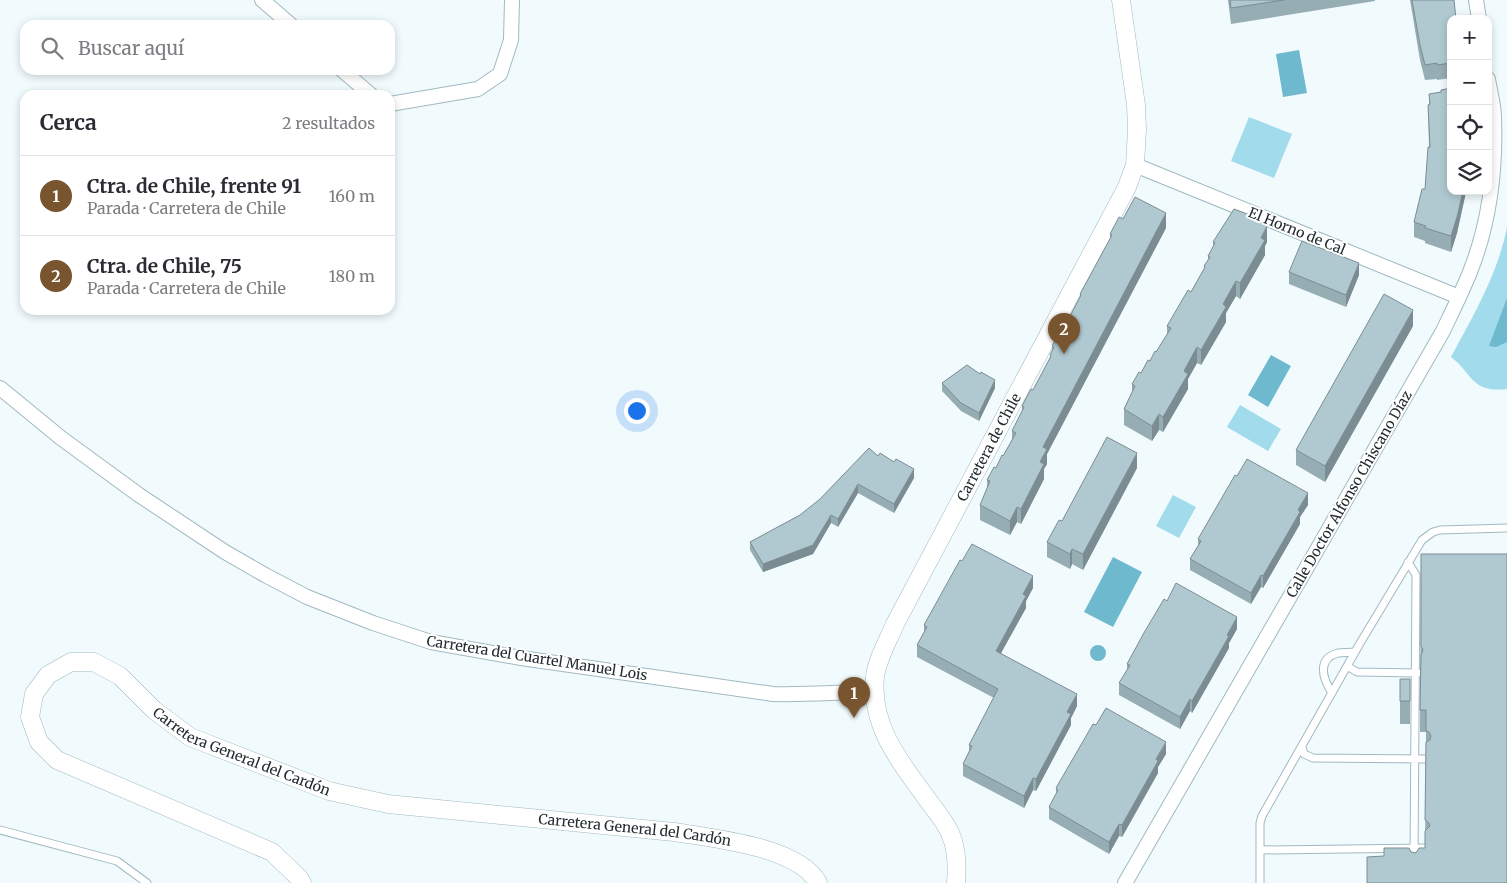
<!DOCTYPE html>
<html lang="es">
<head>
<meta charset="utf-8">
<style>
  :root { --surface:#fff; --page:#f2f2f3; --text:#2b2b33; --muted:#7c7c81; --line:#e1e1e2; --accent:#78552e }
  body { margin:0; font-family:Merriweather,serif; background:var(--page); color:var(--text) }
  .controls { position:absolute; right:15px; top:15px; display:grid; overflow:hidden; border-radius:10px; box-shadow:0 2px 8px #0003 }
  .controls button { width:45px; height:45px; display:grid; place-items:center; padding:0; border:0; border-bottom:1px solid var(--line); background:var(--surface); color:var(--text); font:25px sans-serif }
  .you { position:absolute; left:636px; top:410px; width:18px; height:18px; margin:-12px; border:4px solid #fff; border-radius:50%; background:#1a73e8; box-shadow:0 0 0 8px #1a73e833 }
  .badge { display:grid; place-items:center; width:32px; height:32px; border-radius:50%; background:var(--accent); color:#fff; font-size:16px; font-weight:700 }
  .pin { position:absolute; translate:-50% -41px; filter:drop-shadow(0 1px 2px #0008) }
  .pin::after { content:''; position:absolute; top:26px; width:18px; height:15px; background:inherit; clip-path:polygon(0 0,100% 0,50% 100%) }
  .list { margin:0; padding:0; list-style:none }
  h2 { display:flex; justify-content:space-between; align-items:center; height:65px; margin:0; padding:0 20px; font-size:21px }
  h2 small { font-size:16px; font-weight:400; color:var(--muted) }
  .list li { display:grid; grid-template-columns:32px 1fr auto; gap:15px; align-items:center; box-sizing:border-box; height:80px; padding:0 20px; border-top:1px solid var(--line) }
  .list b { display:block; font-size:19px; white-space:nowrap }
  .list p { margin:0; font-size:16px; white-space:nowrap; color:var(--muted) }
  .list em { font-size:16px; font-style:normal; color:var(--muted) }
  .icon { flex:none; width:28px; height:28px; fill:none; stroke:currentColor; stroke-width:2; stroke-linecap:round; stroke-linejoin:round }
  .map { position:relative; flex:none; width:1507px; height:883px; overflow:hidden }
  .search { position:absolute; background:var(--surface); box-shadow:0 2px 8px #0003; left:20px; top:20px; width:375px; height:55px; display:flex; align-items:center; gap:12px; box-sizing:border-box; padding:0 18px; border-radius:15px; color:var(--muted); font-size:19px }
  .panel { position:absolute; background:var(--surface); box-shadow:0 2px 8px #0003; left:20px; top:90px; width:375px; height:225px; border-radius:15px }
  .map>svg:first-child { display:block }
  .green { fill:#a2dbec }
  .water { fill:#6eb9ce }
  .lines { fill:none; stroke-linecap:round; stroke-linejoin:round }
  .service-casing { stroke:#a0b9c1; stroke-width:9 }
  .minor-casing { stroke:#a0b9c1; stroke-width:16 }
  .tertiary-casing { stroke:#a0b9c1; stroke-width:19 }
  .service { stroke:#fff; stroke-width:7 }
  .minor { stroke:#fff; stroke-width:14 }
  .tertiary { stroke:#fff; stroke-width:18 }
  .wall { fill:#97adb4 }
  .shaded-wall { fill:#7b8d92 }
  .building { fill:#b0c9d1; stroke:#7b8d92 }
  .labels { text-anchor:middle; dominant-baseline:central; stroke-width:4; stroke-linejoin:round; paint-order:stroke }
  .street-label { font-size:14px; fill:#222c2f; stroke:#fff }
</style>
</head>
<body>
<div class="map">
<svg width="1507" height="883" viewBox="0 0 1507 883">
  <rect width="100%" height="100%" fill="#f1fbfe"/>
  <path class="green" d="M 1249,117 L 1292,134 L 1274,178 L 1231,161 Z
    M 1507,227 L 1507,389 C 1471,393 1474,375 1451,357 C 1473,316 1498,274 1507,227 Z
    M 1240,405 L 1281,429 L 1268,451 L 1227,427 Z
    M 1173,495 L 1196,507 L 1179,538 L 1156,526 Z"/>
  <path class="water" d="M 1299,50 L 1307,93 L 1283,97 L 1276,54 Z
    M 1507,298 L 1507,342 L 1496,347 L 1489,346 Z
    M 1271,355 L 1291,366 L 1268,407 L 1248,395 Z
    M 1113,557 L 1142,572 L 1113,627 L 1084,612 Z
    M1090 653a8 8 0 1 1 16 0a8 8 0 1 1-16 0Z"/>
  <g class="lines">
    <g class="service-casing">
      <path id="service" d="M 1408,562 L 1416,575 L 1414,860
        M 1347,666 L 1357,672 L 1418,673
        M 1332,693 C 1323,679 1316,659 1338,653 C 1343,652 1349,653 1355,652
        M 1302,747 L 1304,754 L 1313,758 L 1426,759
        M 0,830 L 117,861 L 147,883
        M 1260,850 L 1425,848
        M 1260,883 L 1260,823 L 1262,816 L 1359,645 L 1422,540 L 1433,532 L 1440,530 L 1507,528"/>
    </g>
    <g class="minor-casing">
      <path id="minor" d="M 262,0 L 291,25
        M 1476,0 L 1479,19
        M 342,70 L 371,95
        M 390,104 L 478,89 L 500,74 L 511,40 L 512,0
        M 1135,165 L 1459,297
        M 0,388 L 61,438 L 139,495 L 225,552 L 265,575 L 307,597 L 373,623 L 431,642 L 521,658 L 773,694 C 807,695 841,692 875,692
        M 1125,883 L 1443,331 C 1452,312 1462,292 1470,272 C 1489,224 1496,169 1494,117 C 1494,105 1490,92 1488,79"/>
    </g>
    <g class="tertiary-casing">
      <g id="tertiary">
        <path id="s1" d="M 302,883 L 299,878 L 272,852 L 57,760 L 39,742 L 30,717 L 34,694 L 48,675 L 71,662 L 94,662 L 120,676 L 154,710 L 190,737 L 329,791 L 388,804 L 674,832 C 713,838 799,847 818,883"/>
        <path id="s2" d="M 956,883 C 957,870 957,854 953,841 C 949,827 939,815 930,803 C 902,764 870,728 875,677 C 877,659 888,641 895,624 L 1127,187 L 1135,165 L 1137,129 L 1136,105 L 1121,0"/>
      </g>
    </g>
    <use href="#service" class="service"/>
    <use href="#minor" class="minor"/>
    <use href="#tertiary" class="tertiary"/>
  </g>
  <path class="wall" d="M 1228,0 L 1375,0 L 1375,1 L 1231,24 Z
    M 1410,0 L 1454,0 L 1451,19 L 1451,78 L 1437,80 L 1437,79 L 1425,80 L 1420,60 Z
    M 1429,94 L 1451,191 L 1466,191 L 1457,233 L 1451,252 L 1425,243 L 1425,241 L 1414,237 L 1414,222 L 1425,189 L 1429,147 L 1428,105 L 1429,104 Z
    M 1123,219 L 1166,228 L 1047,454 L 1047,464 L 1044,469 L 1044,479 L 1021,524 L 1017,522 L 1010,535 L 980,520 L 980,505 L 987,488 L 987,480 L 1003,456 L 1012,440 L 1012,431 L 1022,412 L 1022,406 L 1033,390 L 1050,359 L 1050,355 L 1052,351 L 1052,346 L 1063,330 L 1080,298 L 1080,294 L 1110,240 L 1110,234 Z
    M 1258,221 L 1267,242 L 1265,246 L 1265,255 L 1240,299 L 1236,296 L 1226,313 L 1226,322 L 1201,365 L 1197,363 L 1188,379 L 1188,389 L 1163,432 L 1159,430 L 1152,441 L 1124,425 L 1124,409 L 1132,392 L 1132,384 L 1141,373 L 1156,352 L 1167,335 L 1167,326 L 1191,292 L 1204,269 L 1204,266 L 1208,260 L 1208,256 L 1213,247 L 1213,242 Z
    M 1289,272 L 1359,275 L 1346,307 L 1289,284 Z
    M 1413,326 L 1325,482 L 1296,465 L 1296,450 Z
    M 980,374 L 995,388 L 979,421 L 961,411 L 942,391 L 942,383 Z
    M 878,456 L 914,478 L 894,513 L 858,493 L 838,527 L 831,523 L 813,554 L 763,572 L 750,550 L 750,542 L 800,515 Z
    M 1137,468 L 1083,570 L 1072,564 L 1070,569 L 1047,557 L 1047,542 L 1062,521 Z
    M 1308,505 L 1300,517 L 1300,524 L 1263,588 L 1261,587 L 1251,604 L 1190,570 L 1190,559 L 1198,546 L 1198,539 Z
    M 1421,554 L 1507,883 L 1384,856 L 1411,852 L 1416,853 L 1425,848 L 1426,732 L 1420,732 Z
    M 1033,588 L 1026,601 L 1026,608 L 1001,653 L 1077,706 L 1071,718 L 1071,725 L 1036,791 L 1033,790 L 1024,808 L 963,776 L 963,764 L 969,751 L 969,745 L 994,698 L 917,657 L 917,645 L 924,632 L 924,625 Z
    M 1237,629 L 1229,643 L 1229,648 L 1192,713 L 1190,711 L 1180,729 L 1119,695 L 1119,683 L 1127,670 L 1127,664 Z
    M 1400,679 L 1410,679 L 1410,724 L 1400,724 Z
    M 1096,725 L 1166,754 L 1158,767 L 1158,773 L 1122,837 L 1119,836 L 1109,854 L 1049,819 L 1049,807 L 1056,794 L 1056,788 Z"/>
  <path class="shaded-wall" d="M 1463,191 L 1466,191 L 1465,197 L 1457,233 L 1451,252 L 1451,236 Z
    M 1166,213 L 1166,228 L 1047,454 L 1047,464 L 1044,469 L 1044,479 L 1021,524 L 1021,509 L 1040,462 L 1043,447 Z
    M 1267,226 L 1267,242 L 1265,246 L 1265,255 L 1240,299 L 1240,283 Z
    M 1359,263 L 1359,275 L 1346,307 L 1346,295 Z
    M 1236,281 L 1236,296 L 1226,313 L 1226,322 L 1201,365 L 1201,350 L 1223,304 Z
    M 1413,310 L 1413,326 L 1325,482 L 1325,466 Z
    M 1197,347 L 1197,363 L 1188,379 L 1188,389 L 1163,432 L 1163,417 L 1184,371 Z
    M 995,380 L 995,388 L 979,421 L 979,413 Z
    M 1159,414 L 1159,430 L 1152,441 L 1152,426 Z
    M 1137,453 L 1137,468 L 1083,570 L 1083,554 Z
    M 914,469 L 914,478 L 894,513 L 894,504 Z
    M 858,484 L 858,493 L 838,527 L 838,519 Z
    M 1308,493 L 1308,505 L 1300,517 L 1300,524 L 1263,588 L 1263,576 L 1298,510 Z
    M 1017,507 L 1017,522 L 1010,535 L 1010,521 Z
    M 831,515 L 831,523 L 813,554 L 763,572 L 763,564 Z
    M 1072,549 L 1072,564 L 1070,569 L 1070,554 Z
    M 1261,575 L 1261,587 L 1251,604 L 1251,593 Z
    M 1033,576 L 1033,588 L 1026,601 L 1026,608 L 996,662 L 996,651 L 1023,594 Z
    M 1237,617 L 1237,629 L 1229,643 L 1229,648 L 1192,713 L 1192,701 Z
    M 1077,694 L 1077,706 L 1071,718 L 1071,725 L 1036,791 L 1036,779 L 1067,712 Z
    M 1190,699 L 1190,711 L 1180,729 L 1180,717 Z
    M 1166,742 L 1166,754 L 1158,767 L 1158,773 L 1122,837 L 1122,825 Z
    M 1033,778 L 1033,790 L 1024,808 L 1024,796 Z
    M 1119,824 L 1119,836 L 1109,854 L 1109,842 Z"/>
  <path class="building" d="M 1230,0 L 1284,0 L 1231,8 Z
    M 1412,0 L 1454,0 L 1456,19 L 1451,19 L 1451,63 L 1437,65 L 1437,63 L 1425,65 L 1420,45 Z
    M 1451,88 L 1451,191 L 1463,191 L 1457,217 L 1451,236 L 1425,228 L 1426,226 L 1414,222 L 1422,189 L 1425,189 L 1428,147 L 1430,147 L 1428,105 L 1430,104 L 1429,94 L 1441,92 L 1441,90 Z
    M 1135,197 L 1166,213 L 1043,447 L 1047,449 L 1040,462 L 1044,464 L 1021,509 L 1017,507 L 1010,521 L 980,505 L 990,481 L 987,480 L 994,467 L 996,468 L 1002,455 L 1003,456 L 1016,433 L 1012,431 L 1024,407 L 1022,406 L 1031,389 L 1033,390 L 1051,356 L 1050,355 L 1054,347 L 1052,346 L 1061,329 L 1063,330 L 1081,295 L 1080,294 L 1112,235 L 1110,234 L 1119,217 L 1123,219 Z
    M 1234,209 L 1258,218 L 1258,221 L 1267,226 L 1261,238 L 1265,240 L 1240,283 L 1236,281 L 1223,304 L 1226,307 L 1201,350 L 1197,347 L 1184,371 L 1188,374 L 1163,417 L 1159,414 L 1152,426 L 1124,409 L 1135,386 L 1132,384 L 1139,372 L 1141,373 L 1148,360 L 1150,361 L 1155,351 L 1156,352 L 1171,328 L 1167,326 L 1188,290 L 1191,292 L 1205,267 L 1204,266 L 1210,257 L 1208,256 L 1215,243 L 1213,242 Z
    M 1302,241 L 1359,263 L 1346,295 L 1289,272 Z
    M 1384,294 L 1413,310 L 1325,466 L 1296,450 Z
    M 967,365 L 980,374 L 981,372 L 995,380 L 979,413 L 961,403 L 942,383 Z
    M 1107,437 L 1137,453 L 1083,554 L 1072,549 L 1070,554 L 1047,542 L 1059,520 L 1062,521 Z
    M 869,448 L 878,456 L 880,453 L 894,462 L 896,459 L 914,469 L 894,504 L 858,484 L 838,519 L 831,515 L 813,545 L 763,564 L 750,542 L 800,515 L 820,499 Z
    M 1247,459 L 1308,493 L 1298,510 L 1300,512 L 1263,576 L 1261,575 L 1251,593 L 1190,559 L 1201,541 L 1198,539 L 1235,475 L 1237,476 Z
    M 972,544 L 1033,576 L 1023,594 L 1026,596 L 996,651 L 1077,694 L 1067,712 L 1071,714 L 1036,779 L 1033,778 L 1024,796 L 963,764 L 972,746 L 969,745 L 998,689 L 917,645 L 927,627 L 924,625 L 960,560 L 962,561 Z
    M 1421,554 L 1507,554 L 1507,883 L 1367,883 L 1367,857 L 1384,856 L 1384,848 L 1409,848 L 1411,852 L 1416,853 L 1419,848 L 1425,848 L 1425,831 L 1430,826 L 1429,823 L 1425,820 L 1426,742 L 1430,740 L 1431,736 L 1429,732 L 1426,731 L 1426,710 L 1420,710 L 1421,655 L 1423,650 L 1421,646 Z
    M 1176,583 L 1237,617 L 1227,635 L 1229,636 L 1192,701 L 1190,699 L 1180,717 L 1119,683 L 1130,665 L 1127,664 L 1145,631 L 1164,599 L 1167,601 Z
    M 1400,679 L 1410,679 L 1410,701 L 1400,701 Z
    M 1106,708 L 1166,742 L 1156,759 L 1158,761 L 1122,825 L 1119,824 L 1109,842 L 1049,807 L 1058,790 L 1056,788 L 1093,724 L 1096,725 Z"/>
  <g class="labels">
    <g class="street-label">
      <text transform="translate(1297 231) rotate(22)">El Horno de Cal</text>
      <text stroke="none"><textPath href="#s2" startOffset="485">Carretera de Chile</textPath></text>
      <text transform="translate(1349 494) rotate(-60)">Calle Doctor Alfonso Chiscano Díaz</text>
      <text transform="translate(537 658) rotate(9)">Carretera del Cuartel Manuel Lois</text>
      <text stroke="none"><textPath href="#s1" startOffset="601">Carretera General del Cardón</textPath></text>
      <text stroke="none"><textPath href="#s1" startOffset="1006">Carretera General del Cardón</textPath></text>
    </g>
  </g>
</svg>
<div class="controls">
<button>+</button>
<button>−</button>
<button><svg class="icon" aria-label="locate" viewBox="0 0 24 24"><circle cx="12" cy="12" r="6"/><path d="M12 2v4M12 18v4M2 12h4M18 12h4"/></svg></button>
<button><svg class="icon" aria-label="layers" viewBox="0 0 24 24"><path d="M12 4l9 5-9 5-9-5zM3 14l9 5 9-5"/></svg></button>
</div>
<div class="you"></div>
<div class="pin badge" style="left:854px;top:718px">1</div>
<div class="pin badge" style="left:1064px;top:354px">2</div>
<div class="search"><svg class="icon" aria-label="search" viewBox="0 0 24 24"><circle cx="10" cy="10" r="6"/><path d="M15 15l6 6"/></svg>Buscar aquí</div>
<section class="panel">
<h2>Cerca<small>2 resultados</small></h2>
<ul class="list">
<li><span class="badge">1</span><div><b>Ctra. de Chile, frente 91</b><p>Parada · Carretera de Chile</p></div><em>160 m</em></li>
<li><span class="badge">2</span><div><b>Ctra. de Chile, 75</b><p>Parada · Carretera de Chile</p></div><em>180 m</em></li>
</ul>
</section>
</div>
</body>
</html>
